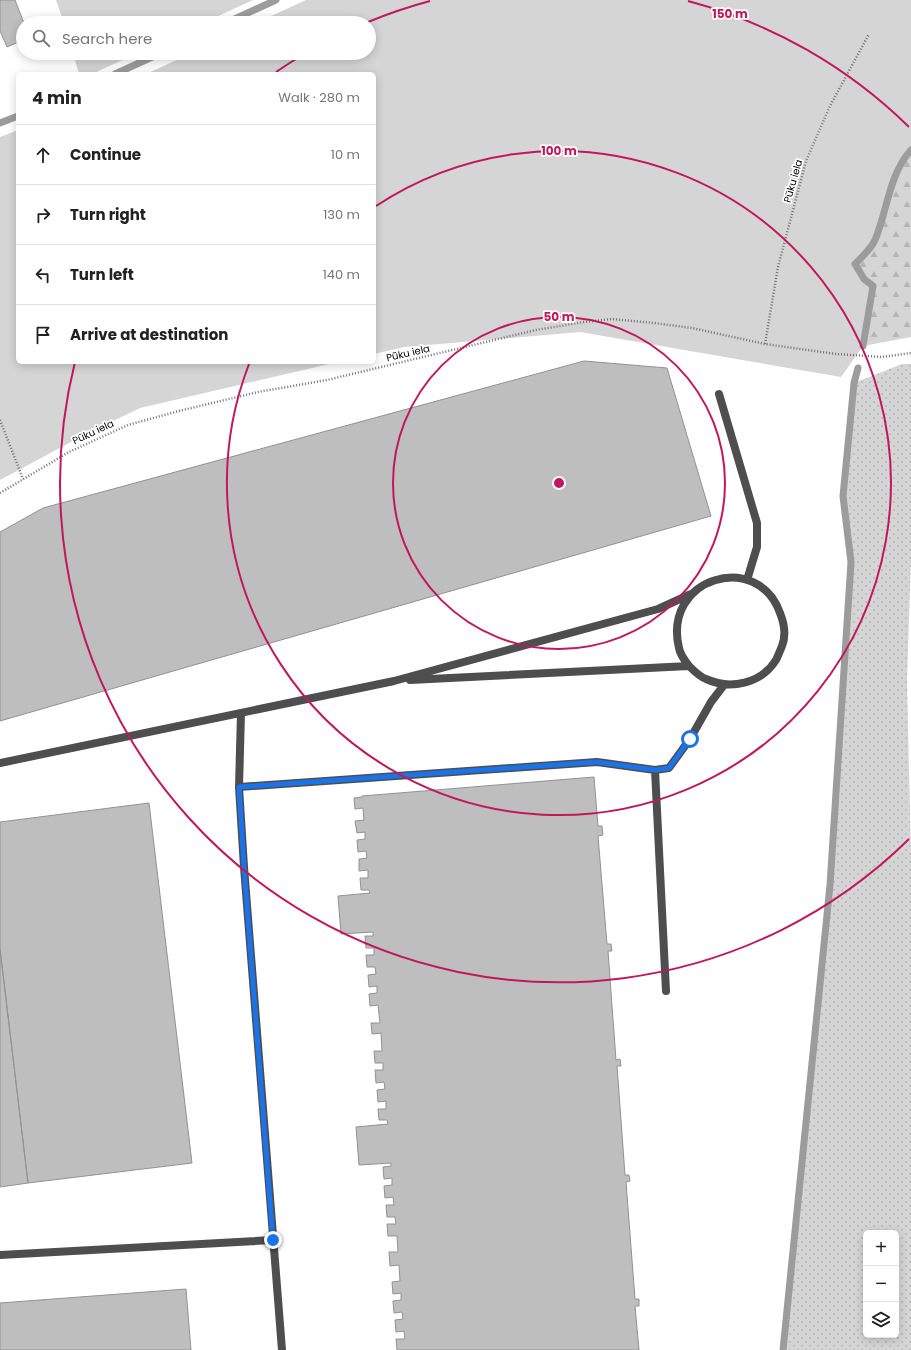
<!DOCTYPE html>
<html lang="en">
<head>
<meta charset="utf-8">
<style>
  :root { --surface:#fff; --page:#f6f6f6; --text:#222; --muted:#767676; --line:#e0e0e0 }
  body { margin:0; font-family:Poppins,sans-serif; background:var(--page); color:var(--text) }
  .controls { position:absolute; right:12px; bottom:12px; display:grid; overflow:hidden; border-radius:6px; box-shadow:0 2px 10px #0003 }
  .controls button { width:36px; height:36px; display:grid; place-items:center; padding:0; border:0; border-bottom:1px solid var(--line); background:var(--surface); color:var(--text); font:20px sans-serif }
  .stop { position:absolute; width:12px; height:12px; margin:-9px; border:3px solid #1a73e8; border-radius:50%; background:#fff }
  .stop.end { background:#1a73e8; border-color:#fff; box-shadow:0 1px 4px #0008 }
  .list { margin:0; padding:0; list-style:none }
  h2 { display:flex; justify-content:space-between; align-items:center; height:52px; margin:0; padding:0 16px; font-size:17px }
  h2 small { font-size:13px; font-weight:400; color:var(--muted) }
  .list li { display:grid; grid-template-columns:26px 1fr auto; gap:12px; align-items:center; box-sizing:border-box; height:60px; padding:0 16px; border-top:1px solid var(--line) }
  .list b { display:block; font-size:15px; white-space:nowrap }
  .list em { font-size:13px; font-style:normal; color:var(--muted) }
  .icon { flex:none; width:22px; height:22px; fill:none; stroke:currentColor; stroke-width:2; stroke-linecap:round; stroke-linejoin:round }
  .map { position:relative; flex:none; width:911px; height:1350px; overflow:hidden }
  .search { position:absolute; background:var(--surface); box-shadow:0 2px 10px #0003; left:16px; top:16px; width:360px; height:44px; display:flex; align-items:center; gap:10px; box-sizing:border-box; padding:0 14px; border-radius:22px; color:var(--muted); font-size:15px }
  .panel { position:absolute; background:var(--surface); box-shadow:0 2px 10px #0003; left:16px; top:72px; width:360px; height:292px; border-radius:6px }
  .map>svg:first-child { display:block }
  .grass { fill:#d5d5d5 }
  .forest { fill:url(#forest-firs) }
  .garden { fill:url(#garden-dots); fill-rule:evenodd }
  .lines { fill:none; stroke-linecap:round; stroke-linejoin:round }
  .stream { stroke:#9c9c9c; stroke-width:7 }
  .building { fill:#bebebe; stroke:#929292 }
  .path { stroke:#707070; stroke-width:2.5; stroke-dasharray:1 2; stroke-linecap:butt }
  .service { stroke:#4e4e4e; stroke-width:8 }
  .route { stroke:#1a73e8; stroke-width:5 }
  .ring { fill:none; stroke:#c2185b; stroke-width:2 }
  .labels { text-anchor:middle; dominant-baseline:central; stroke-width:3.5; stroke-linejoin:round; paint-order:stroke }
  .street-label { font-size:10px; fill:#000; stroke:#fff }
  .centre { fill:#c2185b; stroke:#fff; stroke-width:2 }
  .ring-label { font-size:12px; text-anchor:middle; font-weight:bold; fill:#c2185b; stroke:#fff; stroke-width:3.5; stroke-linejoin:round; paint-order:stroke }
</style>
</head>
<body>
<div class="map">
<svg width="911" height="1350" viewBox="0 0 911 1350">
  <defs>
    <pattern id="forest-firs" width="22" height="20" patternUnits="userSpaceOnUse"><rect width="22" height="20" fill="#d5d5d5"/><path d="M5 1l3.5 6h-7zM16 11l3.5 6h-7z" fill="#b5b5b5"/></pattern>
    <pattern id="garden-dots" width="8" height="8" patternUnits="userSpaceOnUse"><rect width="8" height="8" fill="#d5d5d5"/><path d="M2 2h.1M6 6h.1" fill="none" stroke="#b5b5b5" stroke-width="1.8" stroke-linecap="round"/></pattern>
  </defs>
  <rect width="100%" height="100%" fill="#fff"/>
  <path class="grass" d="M 56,0 L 253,0 L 203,23 L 64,23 Z
    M 306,0 L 911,0 L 911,150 L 906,156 L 893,182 L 864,279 L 873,286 L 863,346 L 841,377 L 580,332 L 404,347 L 374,354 L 374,74 L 146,74 L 192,53 L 369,53 L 369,23 L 256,23 Z
    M 73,53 L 138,53 L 92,74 L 79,74 Z
    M 18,130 L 18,362 L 338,362 L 140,408 L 84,435 L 0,480 L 0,137 Z"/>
  <path class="forest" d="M 911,150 L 911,337 L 863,346 L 873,286 L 864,279 L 855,264 C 862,257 871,249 875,240 C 887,212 889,174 911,150 Z"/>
  <path class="garden" d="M 902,364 L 911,364 L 911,559 L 907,680 L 911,856 L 911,1350 L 783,1350 L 830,885 L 851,562 L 843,496 L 854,383 ZM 866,1233 L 896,1233 L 896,1335 L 866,1335 Z"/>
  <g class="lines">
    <path class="stream" d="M 226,23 L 276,0
      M 115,74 L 161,53
      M 0,123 L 18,116
      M 863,346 L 873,286 L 864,279 L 855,264 C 862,257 871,249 875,240 C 887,212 889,174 911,150
      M 783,1350 L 830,885 L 851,562 L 843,496 L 854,383 L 858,368"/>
  </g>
  <path class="building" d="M 0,0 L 15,0 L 24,23 L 23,23 L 23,40 L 7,47 L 0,31 Z
    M 584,361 L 667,368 L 711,516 L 0,721 L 0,532 L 43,508 Z
    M 594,777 L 598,826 L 602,826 L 603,835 L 598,836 L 607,944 L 611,944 L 612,951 L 608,951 L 616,1060 L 620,1059 L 621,1066 L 617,1066 L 625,1175 L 629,1175 L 630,1181 L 626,1182 L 635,1299 L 639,1299 L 639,1306 L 635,1306 L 639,1350 L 397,1350 L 396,1339 L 405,1339 L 404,1331 L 396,1332 L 395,1320 L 403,1319 L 402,1312 L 394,1313 L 393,1301 L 401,1300 L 401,1293 L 393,1294 L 392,1282 L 400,1281 L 399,1265 L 390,1266 L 389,1252 L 398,1252 L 397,1236 L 388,1236 L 387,1224 L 396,1224 L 395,1217 L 387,1217 L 386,1205 L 394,1205 L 393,1197 L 385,1198 L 384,1186 L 392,1185 L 392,1178 L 384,1179 L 383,1167 L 391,1166 L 391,1163 L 359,1165 L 356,1127 L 388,1124 L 387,1120 L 379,1120 L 378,1109 L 386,1109 L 386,1101 L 378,1102 L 377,1090 L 385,1089 L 384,1082 L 376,1083 L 375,1070 L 383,1070 L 383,1063 L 375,1063 L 374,1051 L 382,1051 L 381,1033 L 372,1034 L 371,1023 L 380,1023 L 378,1005 L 370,1006 L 369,994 L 377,993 L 377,986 L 369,987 L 368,975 L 376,974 L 375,967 L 367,967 L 366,955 L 374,955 L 374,948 L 366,948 L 365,936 L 373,936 L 373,932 L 341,934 L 338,896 L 370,893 L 369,890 L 361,890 L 360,878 L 368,878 L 368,870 L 359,871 L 359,859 L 367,858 L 366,851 L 358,852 L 357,840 L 365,839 L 365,832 L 357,833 L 355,821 L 364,820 L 363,808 L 355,809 L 354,798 L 362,797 L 362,796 Z
    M 149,803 L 192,1163 L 28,1183 L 0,949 L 0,822 Z
    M 0,949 L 28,1183 L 0,1187 Z
    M 186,1289 L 191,1350 L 0,1350 L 0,1303 Z"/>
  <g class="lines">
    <path class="path" d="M 765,344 L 778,267 L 806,161 L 830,106 L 869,34
      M 0,420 L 23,479
      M 0,493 L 69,452 L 128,425 L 179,411 L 258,392 L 327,380 L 536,330 L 584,322 L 612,319 L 654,323 L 692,328 L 765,344 L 836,354 L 882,357 L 911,353"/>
    <path class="service" d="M 719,394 L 757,523 L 757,547 L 747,580
      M 410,680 L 689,666 C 694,671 700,677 706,679 C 730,690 761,684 776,660 C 778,656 780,651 782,646 C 786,636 784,623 780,613 C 758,550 662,577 679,648 C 680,654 685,661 689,666
      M 241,713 L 239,787 L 244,867 L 282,1350
      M 0,763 L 394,681 L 658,609 L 691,594
      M 655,770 L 666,991
      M 239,787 L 597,762 L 655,770 L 669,768 L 690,739 L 711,702 L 724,685
      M 0,1255 L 273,1240"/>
  </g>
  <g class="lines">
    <path class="route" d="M 273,1240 L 244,867 L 239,787 L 597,762 L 655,770 L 669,768 L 690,739"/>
  </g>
  <g class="ring">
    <circle cx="559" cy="483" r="166"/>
    <path d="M376 206A332 332 0 1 1 249 364"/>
    <path d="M909 839A499 499 0 0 1 75 362M276 72A499 499 0 0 1 306 53M368 22A499 499 0 0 1 430 1M688 1A499 499 0 0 1 909 127"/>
  </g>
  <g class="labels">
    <g class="street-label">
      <text transform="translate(793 181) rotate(-74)">Pūku iela</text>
      <text transform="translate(408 353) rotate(-13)">Pūku iela</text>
      <text transform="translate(93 432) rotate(-25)">Pūku iela</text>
    </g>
  </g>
  <circle cx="559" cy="483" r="6" class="centre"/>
  <g class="ring-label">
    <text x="730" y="18">150 m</text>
    <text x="559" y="155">100 m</text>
    <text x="559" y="321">50 m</text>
  </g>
</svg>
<div class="controls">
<button>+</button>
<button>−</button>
<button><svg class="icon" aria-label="layers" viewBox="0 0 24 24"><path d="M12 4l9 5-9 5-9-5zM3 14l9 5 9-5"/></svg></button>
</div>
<div class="stop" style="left:690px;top:739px"></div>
<div class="stop end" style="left:273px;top:1240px"></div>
<div class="search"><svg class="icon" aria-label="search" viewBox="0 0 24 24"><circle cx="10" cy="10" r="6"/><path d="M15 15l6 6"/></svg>Search here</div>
<section class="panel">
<h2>4 min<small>Walk · 280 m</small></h2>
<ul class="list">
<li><svg class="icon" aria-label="ahead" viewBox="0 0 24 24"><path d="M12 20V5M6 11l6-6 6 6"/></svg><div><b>Continue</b></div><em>10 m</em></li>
<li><svg class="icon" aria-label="right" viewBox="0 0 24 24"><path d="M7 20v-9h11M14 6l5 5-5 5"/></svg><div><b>Turn right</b></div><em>130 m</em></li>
<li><svg class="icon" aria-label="left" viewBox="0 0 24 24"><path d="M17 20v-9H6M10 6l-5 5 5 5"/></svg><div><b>Turn left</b></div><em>140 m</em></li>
<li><svg class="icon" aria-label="arrive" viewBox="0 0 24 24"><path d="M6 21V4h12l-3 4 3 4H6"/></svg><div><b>Arrive at destination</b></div></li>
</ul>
</section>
</div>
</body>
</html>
